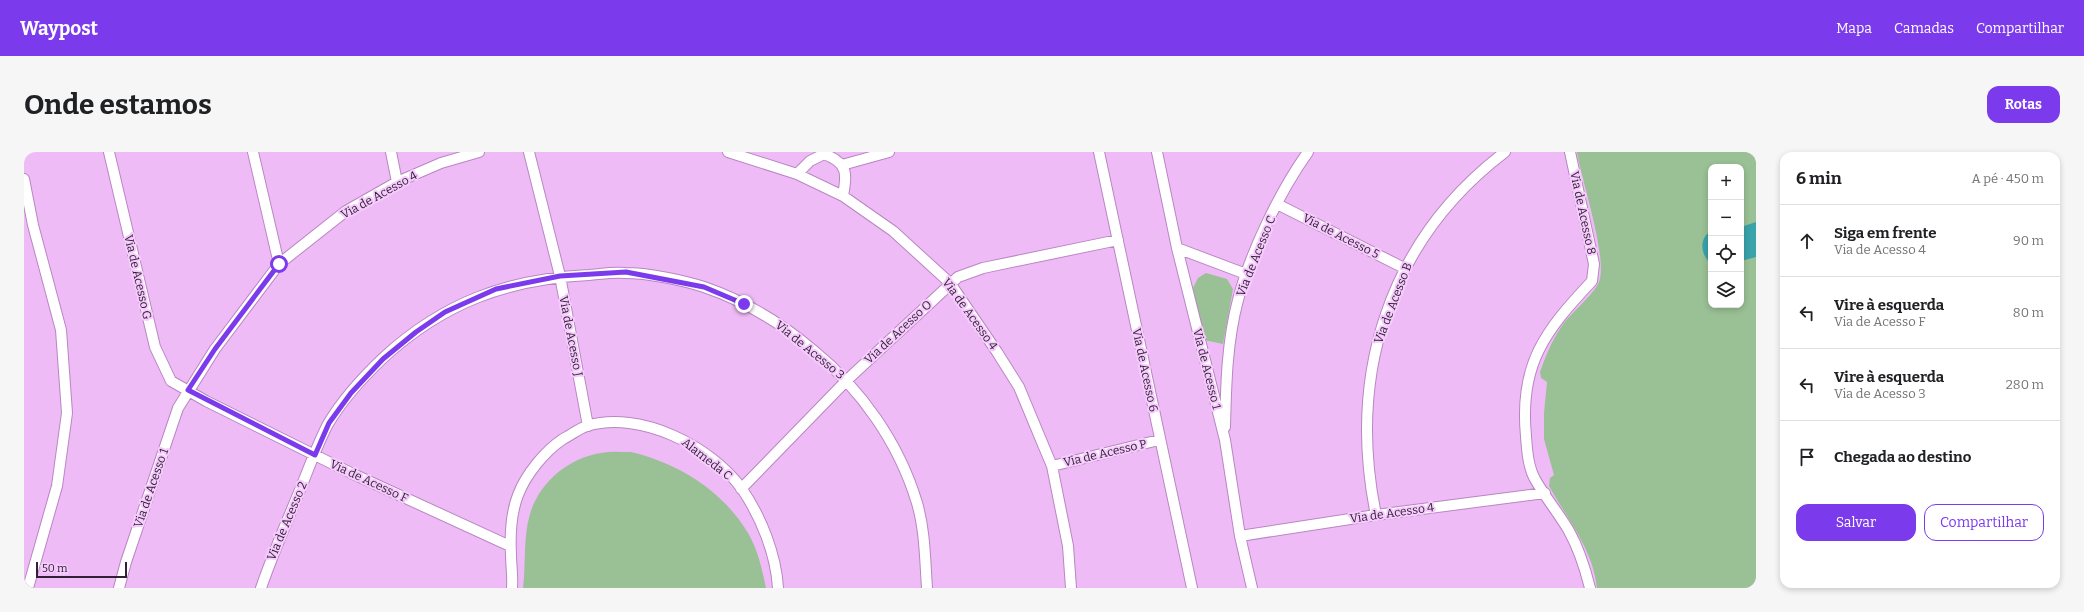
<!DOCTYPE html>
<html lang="pt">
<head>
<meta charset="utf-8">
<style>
  :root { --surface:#fff; --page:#f6f6f6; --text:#202124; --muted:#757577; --line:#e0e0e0; --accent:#7c3aed }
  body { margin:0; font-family:Bitter,serif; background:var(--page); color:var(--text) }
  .controls { position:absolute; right:12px; top:12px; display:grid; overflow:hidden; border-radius:8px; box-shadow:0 2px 6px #0003 }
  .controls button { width:36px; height:36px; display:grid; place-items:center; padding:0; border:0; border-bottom:1px solid var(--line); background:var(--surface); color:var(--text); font:20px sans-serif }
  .scale { position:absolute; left:12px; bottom:10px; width:91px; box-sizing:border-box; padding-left:4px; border:2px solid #332037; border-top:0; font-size:11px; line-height:14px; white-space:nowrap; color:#332037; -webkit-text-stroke:3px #f6ccfd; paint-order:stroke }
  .stop { position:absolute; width:12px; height:12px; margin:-9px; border:3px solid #7c3aed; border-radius:50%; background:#fff }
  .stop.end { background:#7c3aed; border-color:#fff; box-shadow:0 1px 4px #0008 }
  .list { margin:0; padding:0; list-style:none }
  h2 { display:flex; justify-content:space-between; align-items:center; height:52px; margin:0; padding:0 16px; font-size:17px }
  h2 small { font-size:13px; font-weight:400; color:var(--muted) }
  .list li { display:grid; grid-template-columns:26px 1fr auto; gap:12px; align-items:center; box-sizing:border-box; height:72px; padding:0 16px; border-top:1px solid var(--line) }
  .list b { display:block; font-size:15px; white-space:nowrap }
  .list p { margin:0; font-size:13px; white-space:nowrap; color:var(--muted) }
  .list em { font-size:13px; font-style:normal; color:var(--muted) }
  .actions { display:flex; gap:8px; padding:12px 16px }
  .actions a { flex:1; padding:9px 0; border:1px solid var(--accent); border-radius:12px; text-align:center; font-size:14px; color:var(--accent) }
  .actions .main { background:var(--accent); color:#fff }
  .icon { flex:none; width:22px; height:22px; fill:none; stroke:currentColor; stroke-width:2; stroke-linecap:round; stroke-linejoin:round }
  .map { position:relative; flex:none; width:1732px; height:436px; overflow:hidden; border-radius:12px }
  header { display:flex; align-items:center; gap:24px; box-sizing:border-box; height:56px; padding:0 20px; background:var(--accent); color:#fff }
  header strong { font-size:19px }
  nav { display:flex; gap:22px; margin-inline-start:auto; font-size:14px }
  .intro { display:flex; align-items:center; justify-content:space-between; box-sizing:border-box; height:96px; padding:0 24px }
  h1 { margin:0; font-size:28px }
  .button { padding:10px 18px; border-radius:12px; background:var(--accent); color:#fff; font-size:14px; font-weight:700 }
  main { display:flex; gap:24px; padding:0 24px }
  aside { flex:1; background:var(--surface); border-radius:12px; box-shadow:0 2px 6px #0003 }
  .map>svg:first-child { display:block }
  .green { fill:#9ac095; fill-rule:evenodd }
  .water { fill:#3aa2a9 }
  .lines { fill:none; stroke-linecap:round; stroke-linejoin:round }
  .minor-casing { stroke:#b887c0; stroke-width:12 }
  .minor { stroke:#fff; stroke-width:10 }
  .route { stroke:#7c3aed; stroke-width:5 }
  .labels { text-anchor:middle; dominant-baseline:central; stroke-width:4; stroke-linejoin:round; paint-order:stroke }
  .street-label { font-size:12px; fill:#332037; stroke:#f6ccfd }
</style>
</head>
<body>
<header>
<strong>Waypost</strong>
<nav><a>Mapa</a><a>Camadas</a><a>Compartilhar</a></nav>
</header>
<div class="intro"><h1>Onde estamos</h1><a class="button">Rotas</a></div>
<main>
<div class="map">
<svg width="1732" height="436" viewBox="0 0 1732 436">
  <rect width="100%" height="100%" fill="#efbbf7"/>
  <path class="green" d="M 1553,0 L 1732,0 L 1732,436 L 1573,436 C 1569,397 1543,367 1525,334 L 1526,326 L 1530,323 L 1520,287 L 1520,261 L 1523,230 L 1517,226 L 1516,220 C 1522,203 1529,186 1540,171 C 1550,158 1566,146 1574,132 C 1586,112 1557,27 1553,0 ZM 1687,15 L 1717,15 L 1717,153 L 1687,153 Z
    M 1182,121 L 1203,127 L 1209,137 L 1199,192 L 1180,188 L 1169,136 L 1174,126 Z
    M 607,300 C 654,311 699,339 724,381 C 734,398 738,417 742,436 L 499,436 C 502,412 499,385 506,362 C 515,331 544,306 577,301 C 587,299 597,300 607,300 Z"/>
  <path class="water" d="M 1732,70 L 1732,105 L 1717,109 L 1717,75 Z
    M 1687,79 L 1687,112 C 1677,103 1674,87 1687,79 Z"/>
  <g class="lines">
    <g class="minor-casing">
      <path id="minor" d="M 85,0 L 131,195 L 147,229 L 182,249 L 327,321 L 486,394
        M 229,0 L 255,112
        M 367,0 L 373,30
        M 505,0 L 536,124 L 564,274
        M 704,0 L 773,22 L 819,44 L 869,79 L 926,131 L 973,200 L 995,235 L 1020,295 L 1028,314 L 1044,394 L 1047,436
        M 1075,0 L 1168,436
        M 1133,0 L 1153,96 L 1201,288 L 1216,384 L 1228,436
        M 1546,0 L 1570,112 L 1568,129 C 1521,179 1495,212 1502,284 C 1503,298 1504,316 1512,329 C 1522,346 1535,362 1545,379 C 1555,397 1561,416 1566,436
        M 818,13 L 865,0
        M 773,22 L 786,9 L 800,2 C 824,11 823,21 819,44
        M 0,27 L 9,73 L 37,178 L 43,261 L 33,334 L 4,436
        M 1253,52 L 1380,116
        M 1153,96 L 1222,122
        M 1201,275 C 1202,232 1203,189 1214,148 C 1226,101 1256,39 1284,0
        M 1028,314 L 1135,288
        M 717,337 L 823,228 L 934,125 L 959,116 L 1094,88
        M 1352,363 C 1323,222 1365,88 1481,0
        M 1216,384 L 1352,363 L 1521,341
        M 95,436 L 102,410 L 154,256 L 191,197 L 255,112 L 322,59 L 373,30 L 417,11 L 455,0
        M 237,436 C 249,401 264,367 278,333 C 286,313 294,291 304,272 C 318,248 339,225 359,206 C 420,150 484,127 565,123 C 577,122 589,120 601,121 C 624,121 658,128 680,135 C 721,149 757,171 789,198 C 837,237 875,291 893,351 C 901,378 901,408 903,436
        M 488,436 C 489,425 487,413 487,403 C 486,384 487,361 494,343 C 502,322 521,299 539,287 C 547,283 554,277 563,274 C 616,258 687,294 718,337 C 737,365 752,402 754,436"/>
    </g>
    <use href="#minor" class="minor"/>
  </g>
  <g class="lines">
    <path class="route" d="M 255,112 L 191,197 L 164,238 L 291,303 L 305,271 L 327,241 L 359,207 L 392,180 L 421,160 L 472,137 L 536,124 L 602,120 L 680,135 L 720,152"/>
  </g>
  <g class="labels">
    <g class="street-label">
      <text transform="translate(355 43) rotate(-29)">Via de Acesso 4</text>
      <text transform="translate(1559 61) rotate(78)">Via de Acesso 8</text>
      <text transform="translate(1317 84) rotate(27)">Via de Acesso 5</text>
      <text transform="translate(1232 104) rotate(-68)">Via de Acesso C</text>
      <text transform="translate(114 125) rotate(77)">Via de Acesso G</text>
      <text transform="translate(1369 151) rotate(-69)">Via de Acesso B</text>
      <text transform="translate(946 162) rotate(54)">Via de Acesso 4</text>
      <text transform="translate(874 180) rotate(-43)">Via de Acesso O</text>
      <text transform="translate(547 184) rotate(79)">Via de Acesso J</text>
      <text transform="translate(786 198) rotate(39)">Via de Acesso 3</text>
      <text transform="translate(1183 217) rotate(76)">Via de Acesso 1</text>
      <text transform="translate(1121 218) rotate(78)">Via de Acesso 6</text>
      <text transform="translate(1081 301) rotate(-13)">Via de Acesso P</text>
      <text transform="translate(683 307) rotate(38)">Alameda C</text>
      <text transform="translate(345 329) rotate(25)">Via de Acesso F</text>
      <text transform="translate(127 336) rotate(-71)">Via de Acesso 1</text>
      <text transform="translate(1368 361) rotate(-8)">Via de Acesso 4</text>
      <text transform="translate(263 369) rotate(-67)">Via de Acesso 2</text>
    </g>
  </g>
</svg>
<div class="controls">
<button>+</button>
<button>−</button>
<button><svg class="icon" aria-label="locate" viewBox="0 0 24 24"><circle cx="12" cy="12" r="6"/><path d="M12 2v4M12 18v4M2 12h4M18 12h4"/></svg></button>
<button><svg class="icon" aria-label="layers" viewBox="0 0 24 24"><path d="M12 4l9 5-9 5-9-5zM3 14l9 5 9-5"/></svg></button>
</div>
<div class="scale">50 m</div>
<div class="stop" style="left:255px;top:112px"></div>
<div class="stop end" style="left:720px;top:152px"></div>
</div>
<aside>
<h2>6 min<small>A pé · 450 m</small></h2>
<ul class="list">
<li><svg class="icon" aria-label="ahead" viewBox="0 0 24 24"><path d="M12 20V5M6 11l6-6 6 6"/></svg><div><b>Siga em frente</b><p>Via de Acesso 4</p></div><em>90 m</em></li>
<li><svg class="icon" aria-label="left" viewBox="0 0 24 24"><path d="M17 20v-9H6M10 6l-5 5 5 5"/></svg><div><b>Vire à esquerda</b><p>Via de Acesso F</p></div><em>80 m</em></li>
<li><svg class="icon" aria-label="left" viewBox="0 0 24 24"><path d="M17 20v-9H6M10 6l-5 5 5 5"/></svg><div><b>Vire à esquerda</b><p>Via de Acesso 3</p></div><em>280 m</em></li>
<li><svg class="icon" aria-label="arrive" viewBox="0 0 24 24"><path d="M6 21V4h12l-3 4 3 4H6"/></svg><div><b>Chegada ao destino</b></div></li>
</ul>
<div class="actions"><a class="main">Salvar</a><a>Compartilhar</a></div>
</aside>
</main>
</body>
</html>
